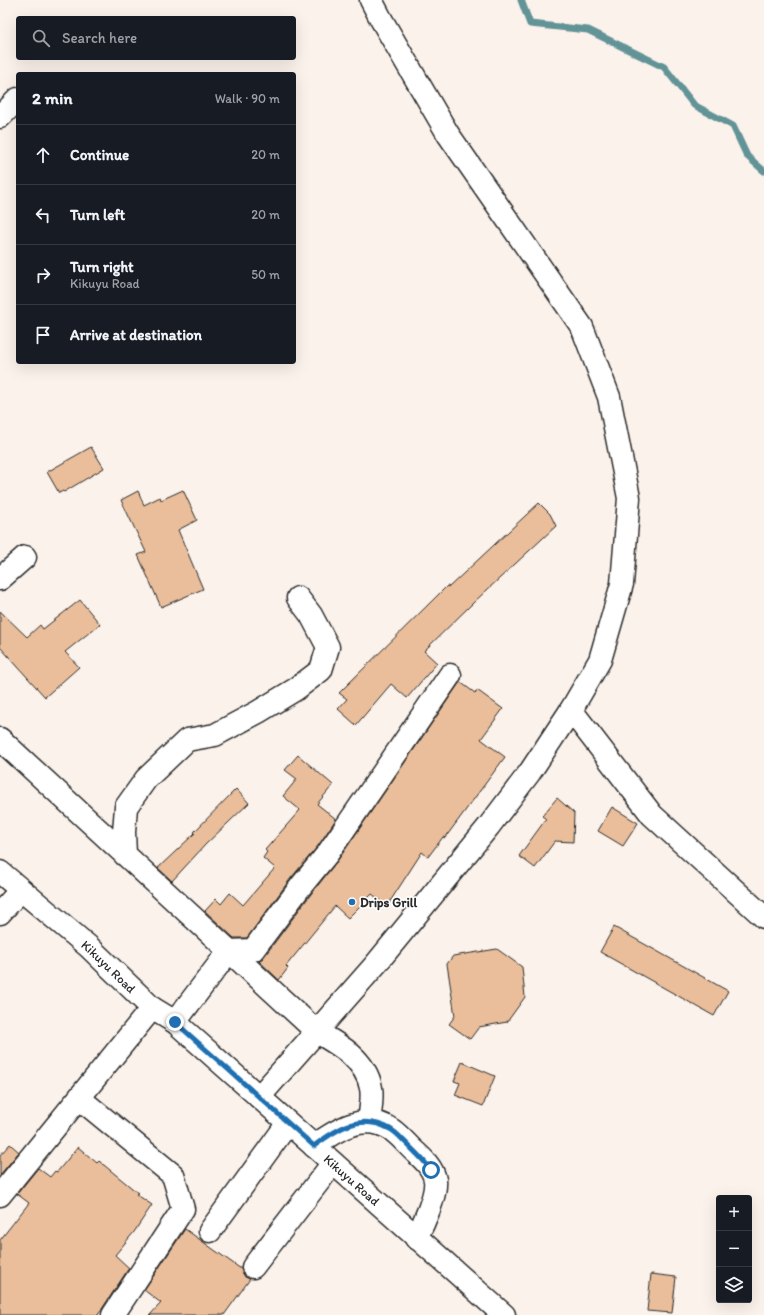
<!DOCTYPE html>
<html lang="en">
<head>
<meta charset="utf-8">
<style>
  :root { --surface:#171b24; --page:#20242c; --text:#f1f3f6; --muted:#9ea1a6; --line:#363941 }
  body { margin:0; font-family:Itim,sans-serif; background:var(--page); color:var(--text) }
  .controls { position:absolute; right:12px; bottom:12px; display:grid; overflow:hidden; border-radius:4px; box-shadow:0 4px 16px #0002 }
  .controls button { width:36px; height:36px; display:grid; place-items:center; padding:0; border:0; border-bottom:1px solid var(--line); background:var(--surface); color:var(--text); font:20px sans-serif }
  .stop { position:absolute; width:12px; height:12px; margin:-9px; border:3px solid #1f6fb2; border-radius:50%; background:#fff }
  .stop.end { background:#1f6fb2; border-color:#fff; box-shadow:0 1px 4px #0008 }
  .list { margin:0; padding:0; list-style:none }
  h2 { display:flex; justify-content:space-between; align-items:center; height:52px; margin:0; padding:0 16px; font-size:17px }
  h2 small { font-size:13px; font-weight:400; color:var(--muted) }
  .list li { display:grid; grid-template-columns:26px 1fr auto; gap:12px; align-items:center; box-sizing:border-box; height:60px; padding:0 16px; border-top:1px solid var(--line) }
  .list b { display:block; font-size:15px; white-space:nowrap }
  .list p { margin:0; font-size:13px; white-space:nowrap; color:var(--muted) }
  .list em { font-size:13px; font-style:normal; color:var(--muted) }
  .icon { flex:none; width:22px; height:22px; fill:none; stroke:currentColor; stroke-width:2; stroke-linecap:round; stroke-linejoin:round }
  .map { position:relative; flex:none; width:764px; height:1315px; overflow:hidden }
  .search { position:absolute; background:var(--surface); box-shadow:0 4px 16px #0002; left:16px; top:16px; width:280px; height:44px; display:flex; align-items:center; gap:10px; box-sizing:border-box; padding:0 14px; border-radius:4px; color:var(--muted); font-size:15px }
  .panel { position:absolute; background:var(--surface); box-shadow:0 4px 16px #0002; left:16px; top:72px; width:280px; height:292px; border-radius:4px }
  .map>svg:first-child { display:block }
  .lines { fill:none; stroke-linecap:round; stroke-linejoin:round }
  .stream { stroke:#629396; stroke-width:7 }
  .building { fill:#eabe9a; stroke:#2b2b2b }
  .minor-casing { stroke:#2b2b2b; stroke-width:25 }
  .major-casing { stroke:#2b2b2b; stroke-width:25 }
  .minor { stroke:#fff; stroke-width:22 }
  .major { stroke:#fff; stroke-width:22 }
  .route { stroke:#1f6fb2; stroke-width:5 }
  .poi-dot { fill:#1f6fb2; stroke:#fff; stroke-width:1.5 }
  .labels { text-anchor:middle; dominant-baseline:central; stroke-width:3; stroke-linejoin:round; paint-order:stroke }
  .poi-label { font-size:13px; font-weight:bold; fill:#2b2b2b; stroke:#fff; text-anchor:start }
  .street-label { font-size:13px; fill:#2b2b2b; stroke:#fff }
</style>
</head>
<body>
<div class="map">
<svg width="764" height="1315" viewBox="0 0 764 1315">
  <rect width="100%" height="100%" fill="#fbf2eb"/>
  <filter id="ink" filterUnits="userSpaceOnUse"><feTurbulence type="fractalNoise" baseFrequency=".025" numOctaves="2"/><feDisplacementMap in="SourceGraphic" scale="8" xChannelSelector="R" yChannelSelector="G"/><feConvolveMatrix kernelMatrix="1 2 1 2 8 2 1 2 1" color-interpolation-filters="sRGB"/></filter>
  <g filter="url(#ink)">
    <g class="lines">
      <path class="stream" d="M 521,0 L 530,24 L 588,30 L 664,67 L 694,105 L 733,126 L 747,156 L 764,171"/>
    </g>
    <path class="building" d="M 91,447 L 104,468 L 64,492 L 63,491 L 59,493 L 47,472 Z
      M 183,490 L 197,520 L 178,530 L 203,589 L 161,607 L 138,555 L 146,552 L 121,500 L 138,491 L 144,505 L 160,497 L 161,500 Z
      M 539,503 L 550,514 L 556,526 L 473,603 L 424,651 L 437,663 L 407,698 L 391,684 L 356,725 L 338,709 L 347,699 L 339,693 L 447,586 L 449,587 Z
      M 80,600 L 100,624 L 65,652 L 79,667 L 45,697 L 0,647 L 0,611 L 27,637 L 40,625 L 43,629 Z
      M 460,682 L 475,693 L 477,690 L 503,709 L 481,739 L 505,757 L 445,838 L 443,837 L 428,857 L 422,852 L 387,906 L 372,894 L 348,918 L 335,906 L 286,966 L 288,968 L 279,980 L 259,961 L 263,958 L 311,894 L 338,860 Z
      M 298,755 L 333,785 L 317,804 L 336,819 L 318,846 L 291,878 L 247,938 L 234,938 L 205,911 L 216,899 L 221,904 L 230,893 L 243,905 L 275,868 L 263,858 L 267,852 L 265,850 L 300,810 L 283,796 L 297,779 L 285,770 Z
      M 236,789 L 249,803 L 206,844 L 172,881 L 158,868 L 195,833 L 194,832 Z
      M 557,798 L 574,813 L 573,842 L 555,841 L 535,868 L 519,856 L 546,819 L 542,816 Z
      M 612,807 L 638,823 L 623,846 L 598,831 Z
      M 614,927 L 728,991 L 714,1016 L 600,952 Z
      M 497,949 L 522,967 L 525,997 L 507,1022 L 479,1027 L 470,1039 L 449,1024 L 455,1016 L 447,964 L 453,956 Z
      M 462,1062 L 495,1076 L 483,1106 L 455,1095 L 460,1083 L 454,1081 Z
      M 10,1144 L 19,1152 L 0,1175 L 0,1155 Z
      M 78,1147 L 97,1163 L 99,1161 L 138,1193 L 136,1194 L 152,1205 L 134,1232 L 115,1255 L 129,1268 L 98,1315 L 0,1315 L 0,1240 L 29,1203 L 17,1194 L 38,1168 L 50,1177 L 55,1171 L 57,1172 Z
      M 185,1229 L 241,1269 L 245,1277 L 250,1279 L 224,1315 L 150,1315 L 161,1303 L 144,1290 Z
      M 651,1274 L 676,1277 L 672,1313 L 647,1311 Z"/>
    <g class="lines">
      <g class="minor-casing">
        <path id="minor" d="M 0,117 L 18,99
          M 0,579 L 25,557
          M 571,710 L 652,815 L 764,917
          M 0,739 L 317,1032 C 340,1045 366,1060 371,1088 C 373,1097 370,1113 369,1122
          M 125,855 L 124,832 L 126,807 L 146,779 L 187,740 L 215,735 L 258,712 L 296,689 L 321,670 L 328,647 L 311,615 L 298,598
          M 0,913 L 21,890
          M 175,1022 L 229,951 L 253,950 L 301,886 L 328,853 L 450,675
          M 79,1098 L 173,1175 L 183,1209 L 113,1315
          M 314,1146 C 336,1130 365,1111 392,1130 C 399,1135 405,1142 412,1149 C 421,1157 433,1167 435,1180 C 437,1195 423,1225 416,1238
          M 0,1195 L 152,1008
          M 210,1231 L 288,1123
          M 253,1267 L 333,1163"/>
      </g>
      <g class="major-casing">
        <g id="major">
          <path id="s1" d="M 0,872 L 89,947 L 152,1008 L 175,1022 L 504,1315"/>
          <path d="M 259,1097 L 376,964 L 489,826 L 530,772 L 571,710 L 600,660 L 622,584 L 629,498 L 609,397 L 582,327 L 448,134 L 381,19 L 371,0"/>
        </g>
      </g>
      <use href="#minor" class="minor"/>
      <use href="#major" class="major"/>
    </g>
  </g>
  <g class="lines" filter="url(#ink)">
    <path class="route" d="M 175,1022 L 314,1146 C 338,1128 360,1113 390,1129 C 396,1132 401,1138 406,1143 C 415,1152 424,1160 431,1170"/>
  </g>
  <circle class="poi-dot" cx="352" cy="902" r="4"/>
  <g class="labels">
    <g class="poi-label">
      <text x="360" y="902">Drips Grill</text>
    </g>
    <g class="street-label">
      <text stroke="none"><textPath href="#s1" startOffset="144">Kikuyu Road</textPath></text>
      <text stroke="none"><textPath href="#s1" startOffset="468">Kikuyu Road</textPath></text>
    </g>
  </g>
</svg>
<div class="controls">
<button>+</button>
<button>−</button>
<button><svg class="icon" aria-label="layers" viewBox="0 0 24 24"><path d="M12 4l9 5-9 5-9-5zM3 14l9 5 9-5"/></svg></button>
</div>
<div class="stop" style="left:431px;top:1170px"></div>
<div class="stop end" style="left:175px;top:1022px"></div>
<div class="search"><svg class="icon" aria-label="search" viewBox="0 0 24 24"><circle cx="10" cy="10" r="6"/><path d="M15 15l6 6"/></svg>Search here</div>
<section class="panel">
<h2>2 min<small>Walk · 90 m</small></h2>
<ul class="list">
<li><svg class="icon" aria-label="ahead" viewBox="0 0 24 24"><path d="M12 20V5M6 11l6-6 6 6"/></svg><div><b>Continue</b></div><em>20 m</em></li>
<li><svg class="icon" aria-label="left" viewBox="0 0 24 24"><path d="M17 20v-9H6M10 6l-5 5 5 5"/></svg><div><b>Turn left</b></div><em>20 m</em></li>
<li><svg class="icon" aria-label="right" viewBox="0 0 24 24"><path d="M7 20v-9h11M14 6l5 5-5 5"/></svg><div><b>Turn right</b><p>Kikuyu Road</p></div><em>50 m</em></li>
<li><svg class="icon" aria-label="arrive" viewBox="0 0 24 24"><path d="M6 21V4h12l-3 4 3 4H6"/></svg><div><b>Arrive at destination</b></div></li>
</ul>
</section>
</div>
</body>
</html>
